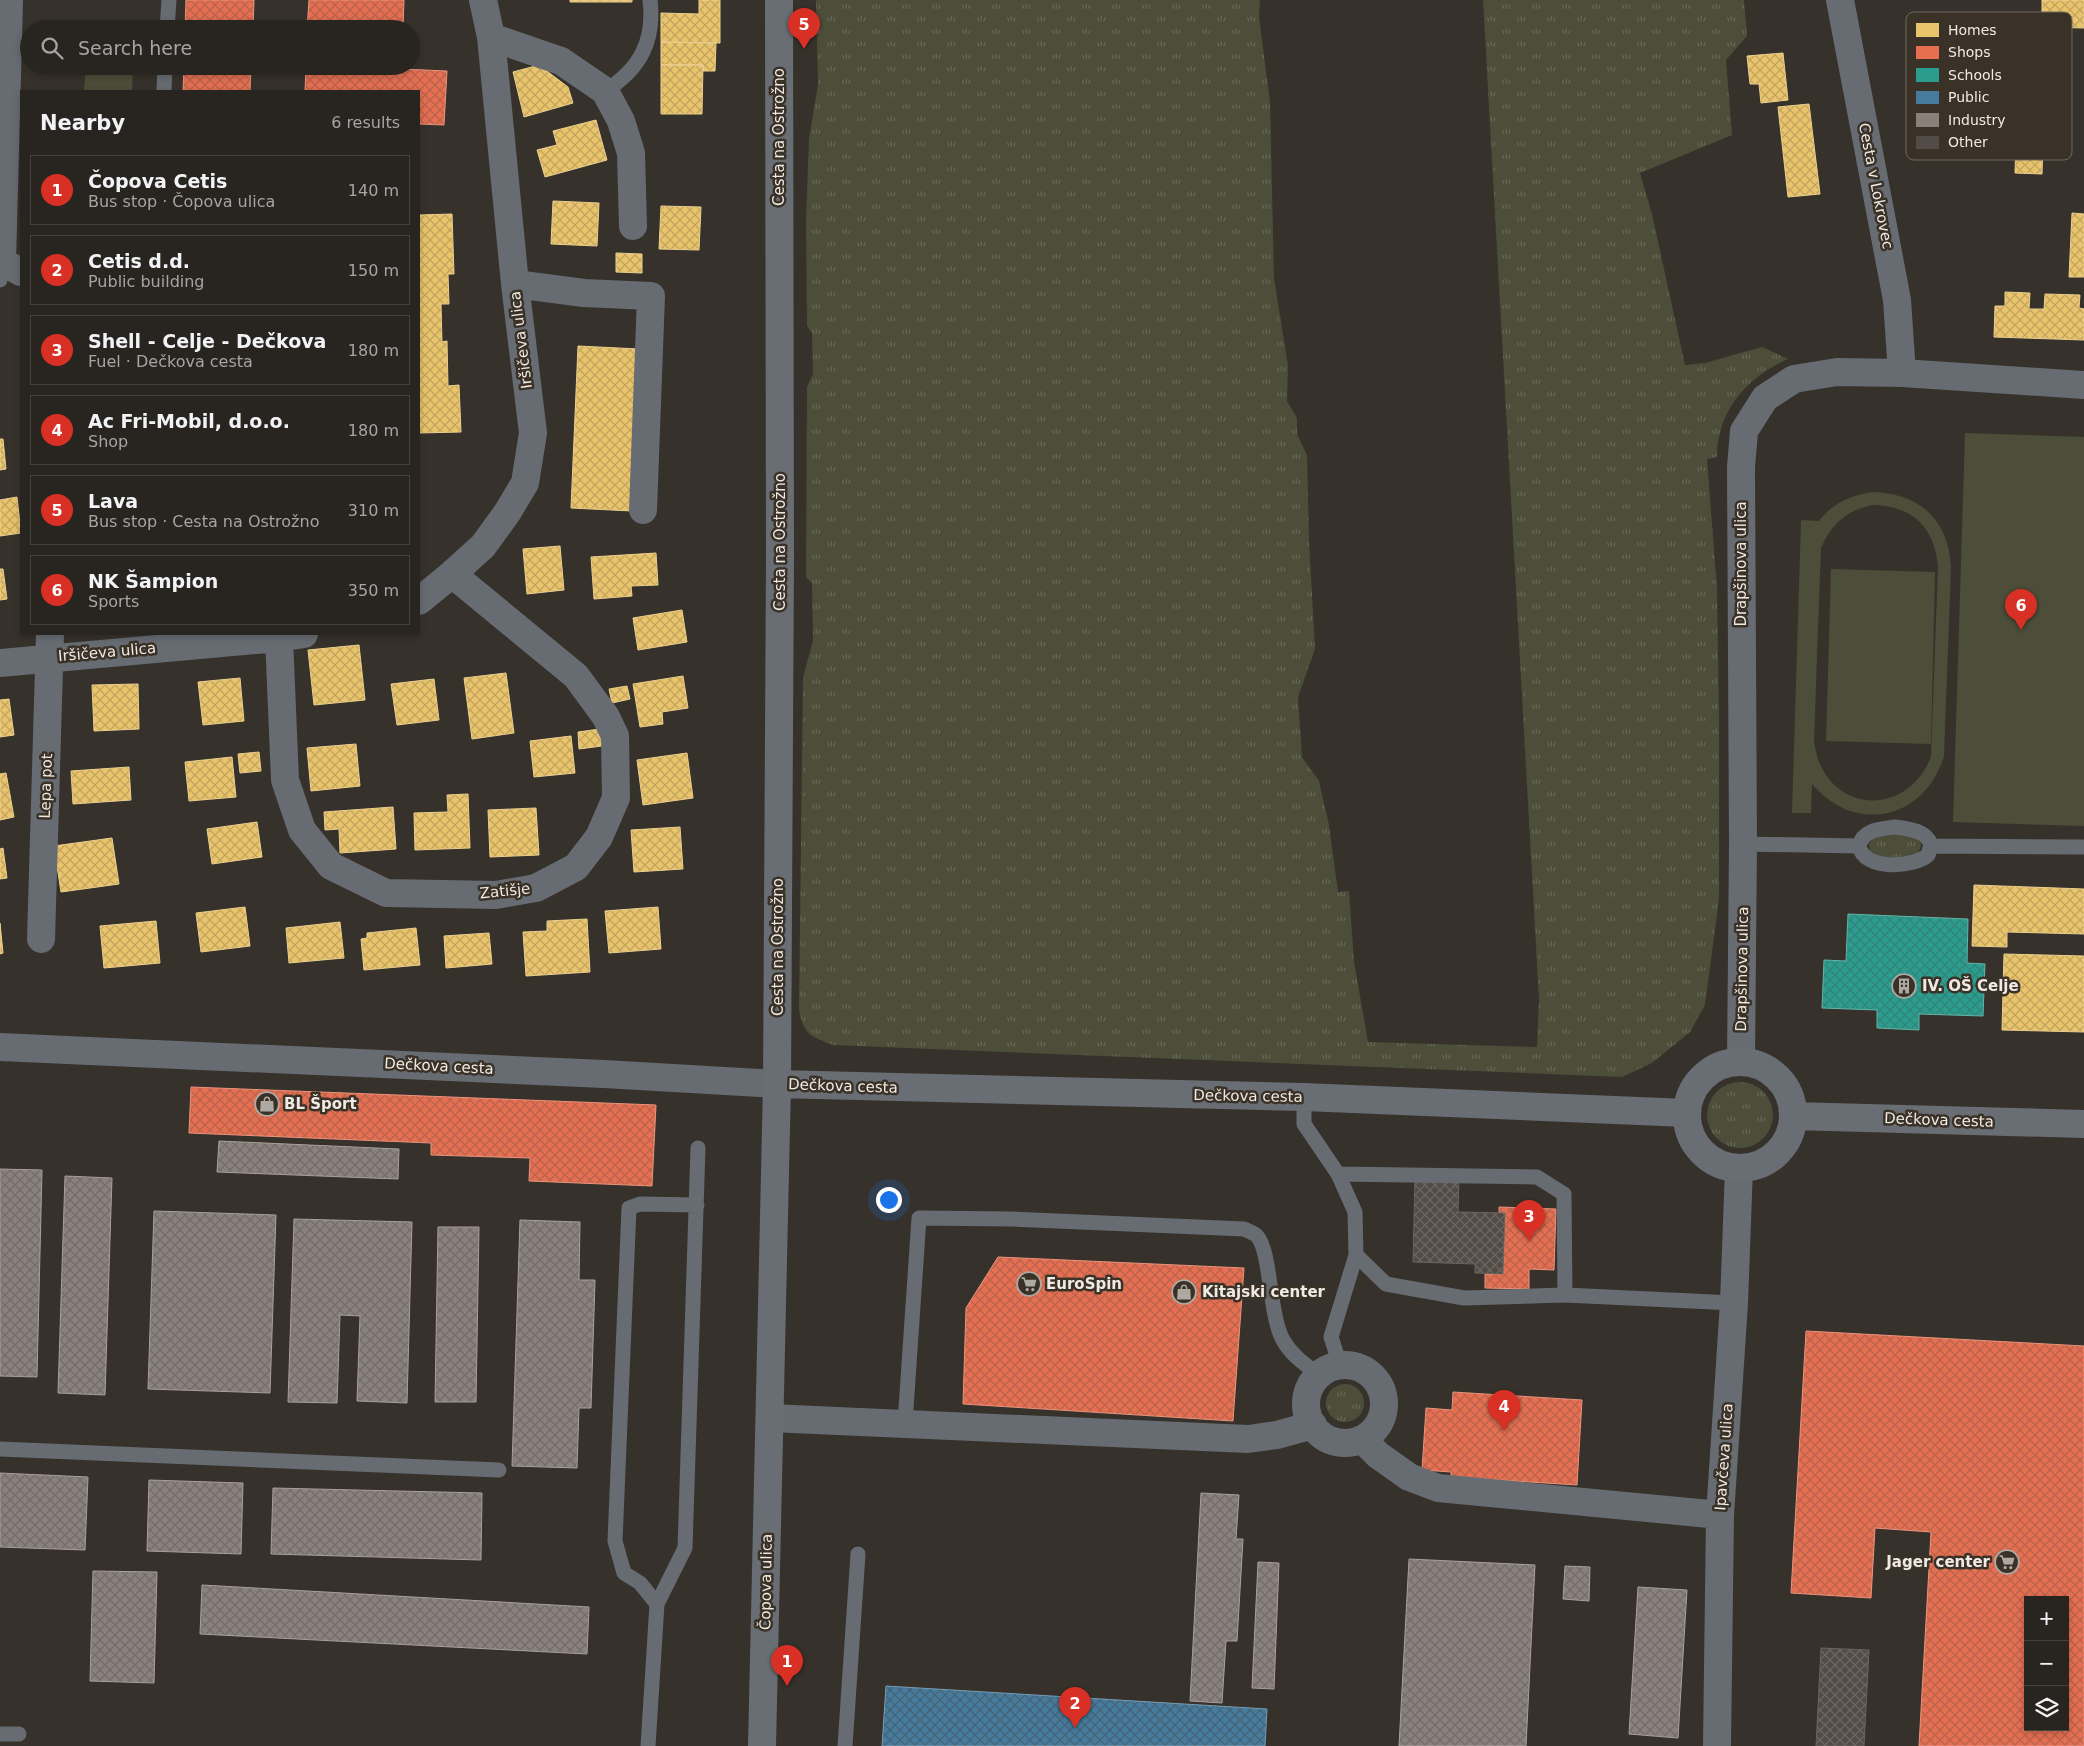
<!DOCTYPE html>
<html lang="en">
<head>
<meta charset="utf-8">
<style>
  :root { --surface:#282520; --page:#302d29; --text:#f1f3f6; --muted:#a5a5a5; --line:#44423e; --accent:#d93025 }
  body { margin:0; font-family:"DejaVu Sans",sans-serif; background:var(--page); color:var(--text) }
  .controls { position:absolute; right:15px; bottom:15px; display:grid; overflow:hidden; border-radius:0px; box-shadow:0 2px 8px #0003 }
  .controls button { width:45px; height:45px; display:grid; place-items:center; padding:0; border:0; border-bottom:1px solid var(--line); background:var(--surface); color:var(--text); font:25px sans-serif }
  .you { position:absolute; left:888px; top:1199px; width:18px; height:18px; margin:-12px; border:4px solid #fff; border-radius:50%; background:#1a73e8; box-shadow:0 0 0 8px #1a73e833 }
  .badge { display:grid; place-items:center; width:32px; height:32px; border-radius:50%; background:var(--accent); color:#fff; font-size:16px; font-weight:700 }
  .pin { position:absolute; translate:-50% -41px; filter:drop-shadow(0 1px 2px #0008) }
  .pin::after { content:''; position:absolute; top:26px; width:18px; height:15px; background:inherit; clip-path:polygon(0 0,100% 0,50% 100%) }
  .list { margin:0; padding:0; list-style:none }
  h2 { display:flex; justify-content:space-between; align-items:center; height:65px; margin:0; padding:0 20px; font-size:21px }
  h2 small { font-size:16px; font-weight:400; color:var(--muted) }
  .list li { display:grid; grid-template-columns:32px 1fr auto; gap:15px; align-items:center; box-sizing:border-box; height:70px; margin:0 10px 10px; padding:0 10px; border:1px solid var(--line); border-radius:0px }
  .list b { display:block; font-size:19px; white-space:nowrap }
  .list p { margin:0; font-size:16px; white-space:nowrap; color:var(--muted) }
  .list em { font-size:16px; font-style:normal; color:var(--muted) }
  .icon { flex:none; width:28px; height:28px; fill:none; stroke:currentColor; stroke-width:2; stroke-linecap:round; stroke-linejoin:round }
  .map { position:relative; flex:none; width:2084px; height:1746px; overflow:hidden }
  .search { position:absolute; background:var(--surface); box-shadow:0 2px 8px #0003; left:20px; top:20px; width:400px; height:55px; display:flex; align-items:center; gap:12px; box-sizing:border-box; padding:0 18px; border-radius:28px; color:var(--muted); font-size:19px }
  .panel { position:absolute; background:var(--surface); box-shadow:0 2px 8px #0003; left:20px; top:90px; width:400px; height:545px; border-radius:0px }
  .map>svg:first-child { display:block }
  .grass { fill:url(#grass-tufts) }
  .garden { fill:#4c4e39; fill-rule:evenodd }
  .homes { fill:url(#homes-cross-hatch); stroke:#ebcf8f }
  .shops { fill:url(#shops-cross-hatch); stroke:#ea947d; fill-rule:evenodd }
  .schools { fill:url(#schools-cross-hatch); stroke:#65b4a8 }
  .public { fill:url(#public-cross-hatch); stroke:#789cb2 }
  .industry { fill:url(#industry-cross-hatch); stroke:#a9a09b }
  .building { fill:url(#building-cross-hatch); stroke:#69645f }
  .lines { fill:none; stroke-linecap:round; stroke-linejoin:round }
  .lane { stroke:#666c72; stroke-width:15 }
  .street { stroke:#666c72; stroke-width:28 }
  .secondary { stroke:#696d74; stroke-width:28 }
  .labels { text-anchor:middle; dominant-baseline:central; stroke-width:5; stroke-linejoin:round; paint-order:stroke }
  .street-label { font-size:15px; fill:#f0eae4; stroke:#3a3127 }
  .poi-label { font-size:15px; font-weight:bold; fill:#f0eae4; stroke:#3a3127; text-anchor:start }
  .key { fill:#3a3127; stroke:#716860; stroke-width:1 }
  .key-label { font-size:14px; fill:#f0eae4 }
</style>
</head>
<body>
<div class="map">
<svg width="2084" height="1746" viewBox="0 0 2084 1746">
  <defs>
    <pattern id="grass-tufts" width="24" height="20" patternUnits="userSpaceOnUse" patternTransform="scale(1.25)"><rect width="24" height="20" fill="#4c4e39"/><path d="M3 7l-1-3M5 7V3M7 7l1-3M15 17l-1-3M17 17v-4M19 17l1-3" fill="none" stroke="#666856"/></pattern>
    <pattern id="homes-cross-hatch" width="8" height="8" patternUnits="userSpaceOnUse" patternTransform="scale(1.25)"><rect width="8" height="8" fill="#e9c46a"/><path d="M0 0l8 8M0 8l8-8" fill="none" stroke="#c1a460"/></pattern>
    <pattern id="shops-cross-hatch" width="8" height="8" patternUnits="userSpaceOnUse" patternTransform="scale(1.25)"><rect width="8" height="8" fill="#e76f51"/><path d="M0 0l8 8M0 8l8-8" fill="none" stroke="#b7634d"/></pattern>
    <pattern id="schools-cross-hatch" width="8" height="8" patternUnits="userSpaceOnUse" patternTransform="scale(1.25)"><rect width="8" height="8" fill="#2a9d8f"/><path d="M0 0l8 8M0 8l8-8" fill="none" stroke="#338378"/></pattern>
    <pattern id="public-cross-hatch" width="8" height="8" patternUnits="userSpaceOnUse" patternTransform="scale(1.25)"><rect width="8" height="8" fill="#457b9d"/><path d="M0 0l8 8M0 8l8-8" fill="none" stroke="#466375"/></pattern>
    <pattern id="industry-cross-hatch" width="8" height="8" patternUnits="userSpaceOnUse" patternTransform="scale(1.25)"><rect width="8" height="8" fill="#8a817c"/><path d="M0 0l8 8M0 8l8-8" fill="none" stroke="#736c68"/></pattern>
    <pattern id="building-cross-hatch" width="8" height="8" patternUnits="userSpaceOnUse" patternTransform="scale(1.25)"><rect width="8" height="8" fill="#534c46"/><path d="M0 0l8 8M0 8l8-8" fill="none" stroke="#6c6661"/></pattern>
  </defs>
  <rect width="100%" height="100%" fill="#36312b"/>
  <path class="grass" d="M 816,0 L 1260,0 L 1259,17 L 1270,102 L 1274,278 L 1288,366 L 1287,401 L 1297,418 L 1297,434 L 1307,455 L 1309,541 L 1315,649 L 1298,697 L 1302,757 L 1319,781 L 1329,825 L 1338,892 L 1349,891 L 1354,962 L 1368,1042 L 1537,1047 L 1539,999 L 1483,0 L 1744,0 L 1747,36 L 1726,60 L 1732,135 L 1640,173 L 1652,214 L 1685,365 L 1705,363 L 1762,347 L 1788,359 C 1747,377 1717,411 1717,457 L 1707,459 L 1717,589 L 1719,720 L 1719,899 L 1705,1005 L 1690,1032 L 1652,1063 L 1622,1077 L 833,1045 C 811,1036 804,1036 799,1010 L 803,678 L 813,640 L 812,583 L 806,577 L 807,387 L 813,374 L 812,333 L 807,326 L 806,219 L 809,139 L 818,84 Z
    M 1892,833 C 1905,835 1933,837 1915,856 L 1880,858 L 1870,851 L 1869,844 L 1873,838 Z
    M1707 1115a33 33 0 1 1 66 0a33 33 0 1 1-66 0Z
    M1326 1403a19 19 0 1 1 38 0a19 19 0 1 1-38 0Z"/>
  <path class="garden" d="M 86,66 L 133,66 L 132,91 L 84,91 Z
    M 1965,433 L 2084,437 L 2084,826 L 1953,822 Z
    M 1873,492 C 1919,493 1949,520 1951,567 L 1944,756 C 1925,820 1855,835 1812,784 L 1811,813 L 1792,813 L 1801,520 L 1819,521 C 1833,503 1851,495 1873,492 ZM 1873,505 C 1913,506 1934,527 1938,566 L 1931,757 C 1904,823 1821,811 1814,740 L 1821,548 C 1832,523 1847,510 1873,505 Z
    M 1831,569 L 1935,572 L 1931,744 L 1826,741 Z"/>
  <path class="homes" d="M 570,0 L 632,0 L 632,2 L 570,2 Z
    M 699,0 L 720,0 L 720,43 L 661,42 L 661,13 L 699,14 Z
    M 2042,0 L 2084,0 L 2084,28 L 2042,27 Z
    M 2019,36 L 2046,37 L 2042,174 L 2015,173 Z
    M 661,42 L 716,43 L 715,71 L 703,71 L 703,65 L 661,65 Z
    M 1783,53 L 1788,100 L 1761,103 L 1759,84 L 1750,84 L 1747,56 Z
    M 539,65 L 568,87 L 573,103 L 524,117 L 513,72 Z
    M 661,65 L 703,65 L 702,114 L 661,114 Z
    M 1809,104 L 1820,194 L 1788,197 L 1778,107 Z
    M 596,120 L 607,160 L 545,177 L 537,150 L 557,145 L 553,131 Z
    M 553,201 L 599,203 L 597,246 L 551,244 Z
    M 661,206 L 701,207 L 699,250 L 659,249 Z
    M 2072,213 L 2084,214 L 2084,277 L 2069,277 Z
    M 452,214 L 454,274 L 448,274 L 449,304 L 441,304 L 442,342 L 447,341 L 448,386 L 459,385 L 461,432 L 419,433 L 419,215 Z
    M 616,253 L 642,254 L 642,273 L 616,272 Z
    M 2005,292 L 2030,293 L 2029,309 L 2044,309 L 2045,294 L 2080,295 L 2079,308 L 2084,309 L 2084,340 L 1994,337 L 1995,306 L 2005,306 Z
    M 578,346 L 639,349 L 632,511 L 571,508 Z
    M 0,439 L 3,439 L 6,469 L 0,470 Z
    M 17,497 L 21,533 L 0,536 L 0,500 Z
    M 560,546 L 564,590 L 527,594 L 523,549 Z
    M 656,553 L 658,585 L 631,586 L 632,596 L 594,599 L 591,557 Z
    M 0,569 L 3,569 L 7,599 L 0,600 Z
    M 682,610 L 687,642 L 638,650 L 633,618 Z
    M 359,645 L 365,700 L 314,705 L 308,650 Z
    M 506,673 L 514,733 L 472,739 L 464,678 Z
    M 683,676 L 688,708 L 662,712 L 663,724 L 640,727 L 633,684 Z
    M 240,678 L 244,721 L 203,725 L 198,682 Z
    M 434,679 L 439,720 L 397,725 L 391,684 Z
    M 138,684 L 139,729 L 94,731 L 92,685 Z
    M 627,686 L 630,699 L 612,703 L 609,689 Z
    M 9,699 L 14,735 L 0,737 L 0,700 Z
    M 600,729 L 602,746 L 579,749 L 578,732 Z
    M 571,736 L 575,773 L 534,777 L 530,741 Z
    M 356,744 L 360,786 L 311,791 L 307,748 Z
    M 259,752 L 261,771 L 240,773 L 238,754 Z
    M 687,753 L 693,798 L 643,805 L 637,760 Z
    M 232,757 L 236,797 L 189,801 L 185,762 Z
    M 129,767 L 131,800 L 73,804 L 71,771 Z
    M 6,773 L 14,817 L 0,820 L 0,774 Z
    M 468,794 L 470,848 L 415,850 L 414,813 L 448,812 L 447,795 Z
    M 393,807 L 396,849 L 340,853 L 339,829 L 325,830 L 324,812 Z
    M 536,808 L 539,855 L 490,857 L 488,810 Z
    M 257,822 L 262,857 L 212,864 L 207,829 Z
    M 680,827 L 683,869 L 634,872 L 631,830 Z
    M 112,838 L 119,884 L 61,892 L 54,846 Z
    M 3,848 L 7,878 L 0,879 L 0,849 Z
    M 1974,885 L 2084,889 L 2084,934 L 2007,932 L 2007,947 L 1972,946 Z
    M 245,907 L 250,946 L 201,952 L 196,913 Z
    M 658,907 L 661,949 L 609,953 L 605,911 Z
    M 587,919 L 590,972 L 526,976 L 523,932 L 547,931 L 547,921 Z
    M 156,921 L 160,963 L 104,968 L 100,926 Z
    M 340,922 L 344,958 L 289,963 L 286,928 Z
    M 0,923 L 3,953 L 0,954 Z
    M 416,928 L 420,965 L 364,970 L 361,939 L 367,938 L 367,933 Z
    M 489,933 L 492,964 L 446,968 L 444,936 Z
    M 2004,954 L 2084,956 L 2084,1032 L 2002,1030 Z"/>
  <path class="shops" d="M 186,0 L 254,0 L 253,29 L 185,29 Z
    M 309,0 L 404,0 L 403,29 L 307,29 Z
    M 184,66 L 251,66 L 250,91 L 183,91 Z
    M 306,66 L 402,66 L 402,69 L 447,71 L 444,125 L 419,124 L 419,91 L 305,91 Z
    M 191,1087 L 656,1105 L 652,1186 L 529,1181 L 530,1158 L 431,1155 L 431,1143 L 189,1133 Z
    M 1499,1207 L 1556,1209 L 1554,1270 L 1529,1269 L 1529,1289 L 1485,1288 L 1485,1274 L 1503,1274 L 1505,1213 L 1499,1213 Z
    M 998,1257 L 1244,1268 L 1233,1421 L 963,1404 L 966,1308 Z
    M 1806,1331 L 2084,1346 L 2084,1746 L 1919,1746 L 1931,1532 L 1875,1528 L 1871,1598 L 1791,1593 ZM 2028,1600 L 2065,1600 L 2065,1727 L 2028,1727 Z
    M 1453,1392 L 1582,1400 L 1577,1485 L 1451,1477 L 1451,1472 L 1422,1470 L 1426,1408 L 1452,1410 Z"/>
  <path class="schools" d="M 1848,914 L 1968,919 L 1967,963 L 1985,964 L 1983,1016 L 1919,1014 L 1919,1030 L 1877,1028 L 1877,1010 L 1822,1008 L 1824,960 L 1846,961 Z"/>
  <path class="public" d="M 886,1686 L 1267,1709 L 1265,1746 L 882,1746 Z"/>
  <path class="industry" d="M 219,1141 L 399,1149 L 398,1179 L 217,1172 Z
    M 0,1169 L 42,1170 L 37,1377 L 0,1376 Z
    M 65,1176 L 112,1178 L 105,1395 L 58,1393 Z
    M 154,1211 L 276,1215 L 270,1393 L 148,1389 Z
    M 294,1219 L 412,1222 L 407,1403 L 357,1401 L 360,1316 L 340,1315 L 337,1403 L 288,1402 Z
    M 520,1220 L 580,1222 L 579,1280 L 595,1280 L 591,1408 L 579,1408 L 577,1468 L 512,1466 Z
    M 438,1227 L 479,1227 L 476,1402 L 435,1402 Z
    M 0,1473 L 88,1477 L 85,1550 L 0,1547 Z
    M 149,1480 L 243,1483 L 241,1554 L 147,1551 Z
    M 273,1488 L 482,1493 L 481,1560 L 271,1554 Z
    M 1201,1493 L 1239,1495 L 1236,1539 L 1243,1539 L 1237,1641 L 1226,1641 L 1222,1703 L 1190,1701 Z
    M 1409,1559 L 1535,1565 L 1526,1746 L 1399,1746 Z
    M 1258,1562 L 1279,1563 L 1274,1689 L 1252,1688 Z
    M 1565,1566 L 1590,1567 L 1589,1601 L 1563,1599 Z
    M 93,1571 L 157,1572 L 154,1683 L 90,1681 Z
    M 202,1585 L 589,1607 L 587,1654 L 200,1634 Z
    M 1638,1587 L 1687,1590 L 1678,1738 L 1629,1734 Z"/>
  <path class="building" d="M 1415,1177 L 1459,1178 L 1458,1212 L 1505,1213 L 1503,1274 L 1475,1273 L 1475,1264 L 1413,1262 Z
    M 1821,1648 L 1869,1650 L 1864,1746 L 1816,1746 Z"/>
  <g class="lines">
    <path class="lane" d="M 167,29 L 169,0
      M 164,91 L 165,66
      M 605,91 C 640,69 655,41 650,0
      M 0,280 L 2,262
      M 1895,827 C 1909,829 1926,830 1931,845 L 1928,855 C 1913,868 1864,871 1859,846 C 1863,829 1881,829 1895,827 Z
      M 1743,844 L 1859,846
      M 1931,846 L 2084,847
      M 1304,1097 L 1304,1124 L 1338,1174 L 1537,1177 L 1564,1194 L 1565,1295
      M 1338,1174 L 1355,1212 L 1356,1255 L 1386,1284 L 1464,1298 L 1565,1295 L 1734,1303
      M 1340,1365 L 1331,1337 L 1356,1255
      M 905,1423 L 919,1218 L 1012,1219 L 1244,1229 C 1248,1231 1254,1233 1257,1236 C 1271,1251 1269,1315 1283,1340 C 1292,1356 1305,1364 1319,1375
      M 0,1449 L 499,1470
      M 657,1604 L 640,1583 L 624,1573 L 615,1541 L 629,1208 L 640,1204 L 697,1205
      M 0,1734 L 19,1734
      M 648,1746 L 657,1604 L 685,1548 L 698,1148
      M 845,1746 L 858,1554"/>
    <path class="street" d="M 9,0 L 2,262 L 21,272
      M 1840,0 L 1897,300 L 1902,373
      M 491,37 L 561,61 L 605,91 L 621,121 L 631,153 L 633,226
      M 515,284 L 584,293 L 651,296 L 643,510
      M 419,601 L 452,574 L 483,546 L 507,513 L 525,483 L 533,433 L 515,284 L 491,37 L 483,0
      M 279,638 L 285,780 L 302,830 L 331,866 L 386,893 L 496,895 L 536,888 L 576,867 L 599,837 L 616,798 L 615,736 L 606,717 L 576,676 L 452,574
      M 0,663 L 279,638 L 304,634
      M 41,939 L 50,634
      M 0,1047 L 604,1074 L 777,1084
      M 1741,1061 L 1743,844 L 1741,467 L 1744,431 L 1765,398 L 1794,379 L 1837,372 L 1902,373 L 2084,385
      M1306 1404a39 39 0 1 1 78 0a39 39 0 1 1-78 0Z
      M 770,1418 L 1248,1439 L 1277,1435 L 1313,1425
      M 1362,1439 L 1378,1455 L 1409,1477 L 1438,1488 L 1720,1515
      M 1717,1746 L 1720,1515 L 1734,1303 L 1739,1168"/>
    <path class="secondary" d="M1687 1115a53 53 0 1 1 106 0a53 53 0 1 1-106 0Z
      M 777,1084 L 1304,1097 L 1687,1113
      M 1793,1116 L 2084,1124
      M 762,1746 L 777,1084 L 780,558 L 779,0"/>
  </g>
  <defs>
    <g id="building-ring" transform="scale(1.25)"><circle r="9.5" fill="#3a3127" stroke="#afa9a3" stroke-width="1.5"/><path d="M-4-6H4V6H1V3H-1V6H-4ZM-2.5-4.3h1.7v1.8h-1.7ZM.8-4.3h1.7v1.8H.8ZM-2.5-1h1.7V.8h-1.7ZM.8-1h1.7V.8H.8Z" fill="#afa9a3"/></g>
    <g id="shop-ring" transform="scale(1.25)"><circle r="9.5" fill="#3a3127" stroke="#afa9a3" stroke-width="1.5"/><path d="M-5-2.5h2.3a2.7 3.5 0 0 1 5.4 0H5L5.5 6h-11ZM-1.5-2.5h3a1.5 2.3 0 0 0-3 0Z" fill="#afa9a3"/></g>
    <g id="supermarket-ring" transform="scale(1.25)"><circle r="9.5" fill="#3a3127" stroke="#afa9a3" stroke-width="1.5"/><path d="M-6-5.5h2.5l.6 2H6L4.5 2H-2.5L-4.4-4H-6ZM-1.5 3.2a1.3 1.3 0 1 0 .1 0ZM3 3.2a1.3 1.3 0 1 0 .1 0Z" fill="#afa9a3"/></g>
  </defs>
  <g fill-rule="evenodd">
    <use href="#building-ring" x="1904" y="986"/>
    <use href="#shop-ring" x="267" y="1104"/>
    <use href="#supermarket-ring" x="1029" y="1284"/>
    <use href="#shop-ring" x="1184" y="1292"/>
    <use href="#supermarket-ring" x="2007" y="1562"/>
  </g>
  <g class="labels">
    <g class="street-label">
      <text transform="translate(779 137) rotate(-90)">Cesta na Ostrožno</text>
      <text transform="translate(1876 186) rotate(79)">Cesta v Lokrovec</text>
      <text transform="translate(521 340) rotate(-97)">Iršičeva ulica</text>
      <text transform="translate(780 542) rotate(-90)">Cesta na Ostrožno</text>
      <text transform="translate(1741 564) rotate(-90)">Drapšinova ulica</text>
      <text transform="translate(107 652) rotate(-5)">Iršičeva ulica</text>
      <text transform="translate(46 786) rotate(-88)">Lepa pot</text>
      <text transform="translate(505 891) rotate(-6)">Zatišje</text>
      <text transform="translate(778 947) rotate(-90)">Cesta na Ostrožno</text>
      <text transform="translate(1742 969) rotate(-89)">Drapšinova ulica</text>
      <text transform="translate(439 1066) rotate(3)">Dečkova cesta</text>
      <text transform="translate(843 1086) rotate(2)">Dečkova cesta</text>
      <text transform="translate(1248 1096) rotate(1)">Dečkova cesta</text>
      <text transform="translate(1939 1120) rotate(2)">Dečkova cesta</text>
      <text transform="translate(1724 1457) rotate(-86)">Ipavčeva ulica</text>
      <text transform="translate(766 1582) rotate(-89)">Čopova ulica</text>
    </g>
    <g class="poi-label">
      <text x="1922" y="986">IV. OŠ Celje</text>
      <text x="284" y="1104">BL Šport</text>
      <text x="1046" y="1284">EuroSpin</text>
      <text x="1202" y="1292">Kitajski center</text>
      <text x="1990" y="1562" text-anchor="end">Jager center</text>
    </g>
  </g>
  <rect x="1906" y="12" width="166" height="148" rx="8" class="key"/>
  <rect x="1916" y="23" width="23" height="14" fill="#e9c46a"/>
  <rect x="1916" y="46" width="23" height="13" fill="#e76f51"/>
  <rect x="1916" y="68" width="23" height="14" fill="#2a9d8f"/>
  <rect x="1916" y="91" width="23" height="13" fill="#457b9d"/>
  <rect x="1916" y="113" width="23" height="14" fill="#8a817c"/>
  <rect x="1916" y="136" width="23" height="13" fill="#534c46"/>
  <g class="key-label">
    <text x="1948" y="35">Homes</text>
    <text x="1948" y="57">Shops</text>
    <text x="1948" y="80">Schools</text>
    <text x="1948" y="102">Public</text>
    <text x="1948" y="125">Industry</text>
    <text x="1948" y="147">Other</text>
  </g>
</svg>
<div class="controls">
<button>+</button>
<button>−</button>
<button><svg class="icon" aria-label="layers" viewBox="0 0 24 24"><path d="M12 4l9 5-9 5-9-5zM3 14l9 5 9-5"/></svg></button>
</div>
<div class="you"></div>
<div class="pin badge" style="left:787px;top:1686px">1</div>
<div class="pin badge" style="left:1075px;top:1728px">2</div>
<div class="pin badge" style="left:1529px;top:1241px">3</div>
<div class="pin badge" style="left:1504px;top:1431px">4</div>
<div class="pin badge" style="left:804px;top:49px">5</div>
<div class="pin badge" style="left:2021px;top:630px">6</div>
<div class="search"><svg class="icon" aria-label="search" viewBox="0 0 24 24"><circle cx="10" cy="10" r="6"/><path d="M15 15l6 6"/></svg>Search here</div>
<section class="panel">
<h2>Nearby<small>6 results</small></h2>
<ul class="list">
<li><span class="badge">1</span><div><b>Čopova Cetis</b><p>Bus stop · Čopova ulica</p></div><em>140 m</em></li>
<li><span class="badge">2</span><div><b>Cetis d.d.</b><p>Public building</p></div><em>150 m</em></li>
<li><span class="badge">3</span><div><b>Shell - Celje - Dečkova</b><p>Fuel · Dečkova cesta</p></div><em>180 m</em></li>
<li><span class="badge">4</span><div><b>Ac Fri-Mobil, d.o.o.</b><p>Shop</p></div><em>180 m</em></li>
<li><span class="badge">5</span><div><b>Lava</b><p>Bus stop · Cesta na Ostrožno</p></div><em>310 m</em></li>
<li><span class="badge">6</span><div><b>NK Šampion</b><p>Sports</p></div><em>350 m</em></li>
</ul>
</section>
</div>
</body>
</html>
